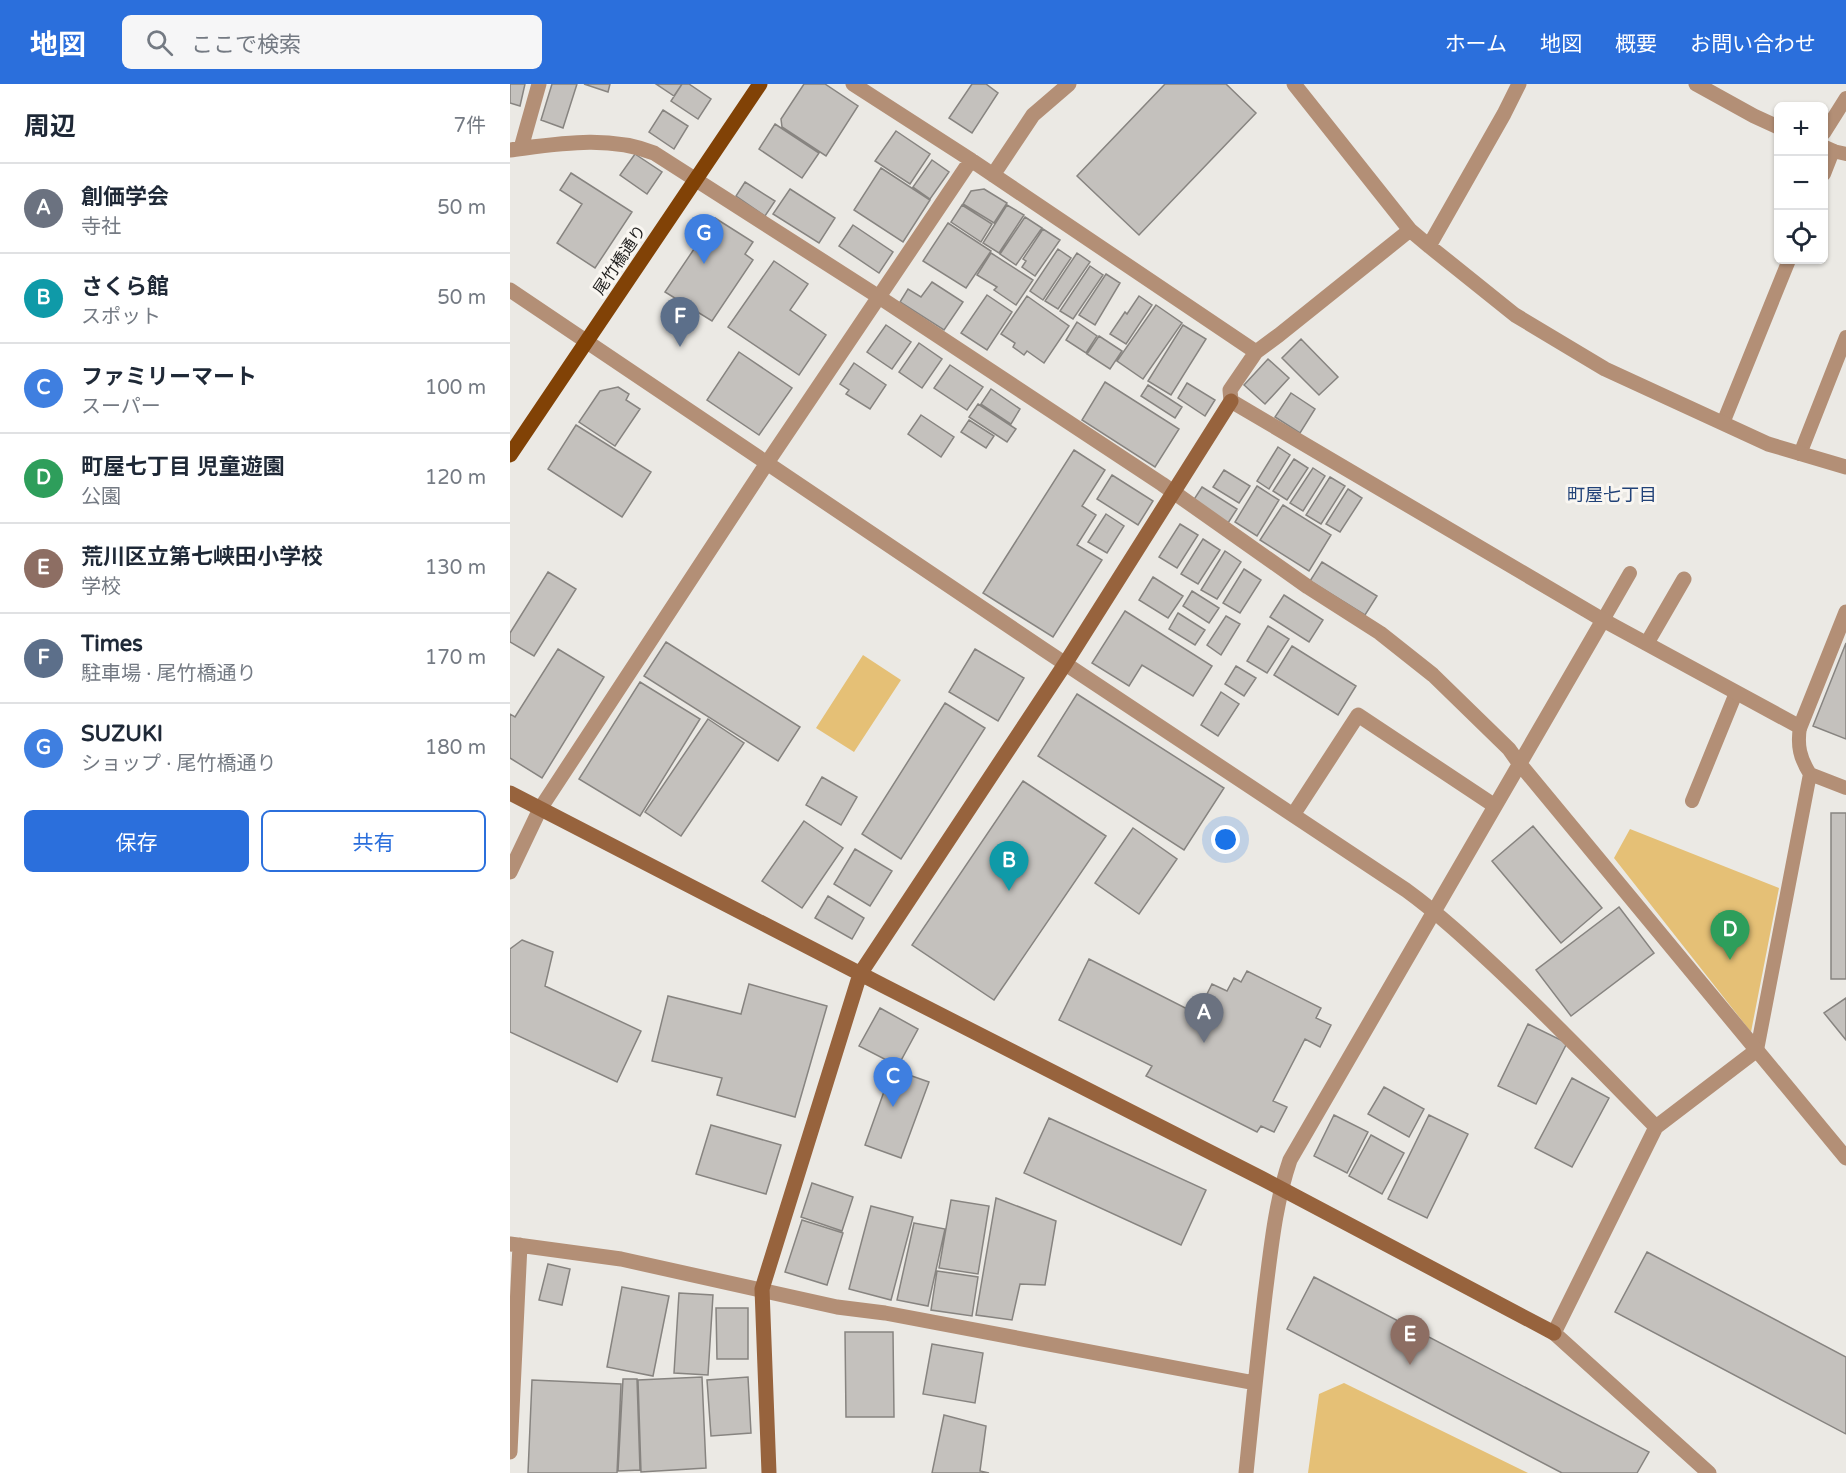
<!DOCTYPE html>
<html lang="ja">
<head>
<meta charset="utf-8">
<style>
  :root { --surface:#fff; --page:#f6f6f7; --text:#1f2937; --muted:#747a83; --line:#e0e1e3; --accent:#2b6fdc }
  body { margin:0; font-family:"Varela Round","Noto Sans JP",sans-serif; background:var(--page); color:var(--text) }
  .controls { position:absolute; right:18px; top:18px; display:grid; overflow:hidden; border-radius:9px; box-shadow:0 2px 4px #0004 }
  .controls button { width:54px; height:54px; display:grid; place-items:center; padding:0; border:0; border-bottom:2px solid var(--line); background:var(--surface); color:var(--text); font:30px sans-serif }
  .you { position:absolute; left:716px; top:756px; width:21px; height:21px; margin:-15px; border:4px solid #fff; border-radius:50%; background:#1a73e8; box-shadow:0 0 0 9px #1a73e833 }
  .badge { display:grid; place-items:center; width:39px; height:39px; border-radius:50%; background:var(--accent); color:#fff; font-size:20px; font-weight:700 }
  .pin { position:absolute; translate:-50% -50px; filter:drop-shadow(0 2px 3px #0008) }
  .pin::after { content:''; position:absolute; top:32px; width:21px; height:18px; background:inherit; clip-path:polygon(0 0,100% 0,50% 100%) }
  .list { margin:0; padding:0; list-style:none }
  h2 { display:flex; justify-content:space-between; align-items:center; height:78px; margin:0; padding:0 24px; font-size:26px }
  h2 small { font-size:20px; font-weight:400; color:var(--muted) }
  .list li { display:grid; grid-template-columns:39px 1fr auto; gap:18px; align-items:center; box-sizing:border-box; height:90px; padding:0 24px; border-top:2px solid var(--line) }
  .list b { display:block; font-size:22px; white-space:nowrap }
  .list p { margin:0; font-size:20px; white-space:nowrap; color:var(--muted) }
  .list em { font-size:20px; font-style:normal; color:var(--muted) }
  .actions { display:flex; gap:12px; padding:18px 24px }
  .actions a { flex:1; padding:14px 0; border:2px solid var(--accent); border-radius:9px; text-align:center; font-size:21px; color:var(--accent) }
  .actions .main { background:var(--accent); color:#fff }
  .icon { flex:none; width:33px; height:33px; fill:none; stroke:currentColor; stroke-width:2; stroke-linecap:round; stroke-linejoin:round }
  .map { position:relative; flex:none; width:1336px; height:1389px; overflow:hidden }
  header { display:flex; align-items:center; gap:36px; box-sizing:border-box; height:84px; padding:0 30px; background:var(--accent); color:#fff }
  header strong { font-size:28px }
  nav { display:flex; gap:33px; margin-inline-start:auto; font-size:21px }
  .search { width:420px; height:54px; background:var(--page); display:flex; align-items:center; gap:15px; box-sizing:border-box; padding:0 21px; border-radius:9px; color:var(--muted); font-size:22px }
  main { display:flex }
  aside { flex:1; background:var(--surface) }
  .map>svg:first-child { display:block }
  .green { fill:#e5c076 }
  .building { fill:#c4c1bd; stroke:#878480; stroke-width:1.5 }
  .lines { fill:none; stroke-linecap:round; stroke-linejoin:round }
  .lane { stroke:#b38f76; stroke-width:14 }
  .street { stroke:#b38f76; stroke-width:15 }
  .secondary { stroke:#97633d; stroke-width:15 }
  .primary { stroke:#814206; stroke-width:15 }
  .labels { text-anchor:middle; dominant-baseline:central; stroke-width:6; stroke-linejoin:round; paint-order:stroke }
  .street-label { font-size:16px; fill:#1e1d1c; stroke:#f9f6f1 }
  .neighbourhood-label { font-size:18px; fill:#214278; stroke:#f9f6f1 }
</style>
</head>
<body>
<header>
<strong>地図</strong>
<div class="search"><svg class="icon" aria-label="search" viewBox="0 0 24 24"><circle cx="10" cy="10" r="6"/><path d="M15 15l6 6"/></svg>ここで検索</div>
<nav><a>ホーム</a><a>地図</a><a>概要</a><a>お問い合わせ</a></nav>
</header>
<main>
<aside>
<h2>周辺<small>7件</small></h2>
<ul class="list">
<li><span class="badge" style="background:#6b7280">A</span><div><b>創価学会</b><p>寺社</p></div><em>50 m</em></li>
<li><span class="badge" style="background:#0f9aa8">B</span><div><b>さくら館</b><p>スポット</p></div><em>50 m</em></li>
<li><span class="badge" style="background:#3f7fe0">C</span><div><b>ファミリーマート</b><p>スーパー</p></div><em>100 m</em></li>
<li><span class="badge" style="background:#2e9e5b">D</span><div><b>町屋七丁目 児童遊園</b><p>公園</p></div><em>120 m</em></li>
<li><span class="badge" style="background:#8d6e63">E</span><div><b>荒川区立第七峡田小学校</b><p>学校</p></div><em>130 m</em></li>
<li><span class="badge" style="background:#5c6f8a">F</span><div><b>Times</b><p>駐車場 · 尾竹橋通り</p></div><em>170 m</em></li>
<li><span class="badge" style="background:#3f7fe0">G</span><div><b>SUZUKI</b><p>ショップ · 尾竹橋通り</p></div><em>180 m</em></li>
</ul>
<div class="actions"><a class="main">保存</a><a>共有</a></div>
</aside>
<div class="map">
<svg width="1336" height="1389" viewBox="0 0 1336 1389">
  <rect width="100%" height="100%" fill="#ebe9e4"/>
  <path class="green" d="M 353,571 L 391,596 L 344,668 L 306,644 Z
    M 1120,745 L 1269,804 L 1241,948 L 1104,774 Z
    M 834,1299 L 1018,1389 L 798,1389 L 809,1310 Z"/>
  <path class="building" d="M 0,0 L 15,0 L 10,22 L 0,19 Z
    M 42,0 L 67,0 L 53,44 L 31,36 Z
    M 74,0 L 100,0 L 98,8 Z
    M 146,0 L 172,0 L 164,12 Z
    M 172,0 L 179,0 L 201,15 L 188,35 L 161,17 Z
    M 294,0 L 315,0 L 348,22 L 316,72 L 272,43 L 271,35 Z
    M 462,0 L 476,0 L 488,9 L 462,49 L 439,34 Z
    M 655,0 L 716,0 L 746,29 L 629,151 L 567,92 Z
    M 153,26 L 178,42 L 164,65 L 139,48 Z
    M 265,40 L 309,69 L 292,94 L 249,65 Z
    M 386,47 L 420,70 L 400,100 L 365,77 Z
    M 125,70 L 152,88 L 137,110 L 110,91 Z
    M 422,76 L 439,88 L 420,115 L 403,103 Z
    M 371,84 L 420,116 L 393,158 L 344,126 Z
    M 61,89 L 122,128 L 85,184 L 47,159 L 72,120 L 50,106 Z
    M 235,98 L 265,117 L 255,132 L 226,112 Z
    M 280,105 L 325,134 L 309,159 L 263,130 Z
    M 474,105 L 497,119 L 484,139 L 453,120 L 461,107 Z
    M 452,121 L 482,140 L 471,158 L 441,138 Z
    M 497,121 L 514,131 L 489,169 L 473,159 Z
    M 515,133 L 532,144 L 506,181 L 490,170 Z
    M 205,134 L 243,158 L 235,170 L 243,176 L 202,237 L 155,208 Z
    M 438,139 L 481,167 L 456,204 L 413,177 Z
    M 343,141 L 383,168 L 369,189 L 329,162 Z
    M 533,145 L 550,156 L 525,192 L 512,183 L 516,177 L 513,175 Z
    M 548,165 L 561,174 L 533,216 L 520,207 Z
    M 481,169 L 523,196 L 506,221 L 484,206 L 487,203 L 467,191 Z
    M 567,169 L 580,178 L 548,225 L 535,217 Z
    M 264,177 L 298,200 L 280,226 L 316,251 L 289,291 L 218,243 Z
    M 580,182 L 593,191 L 563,235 L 550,227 Z
    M 596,190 L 610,199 L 585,241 L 569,231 Z
    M 422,198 L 453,218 L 434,246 L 390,218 L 398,205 L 411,213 Z
    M 477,211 L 502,228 L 477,266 L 451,249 Z
    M 517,212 L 559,242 L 534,279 L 517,267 L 514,271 L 503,263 L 505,259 L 491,250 Z
    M 629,212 L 642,221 L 616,260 L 600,250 L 615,228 L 617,230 Z
    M 646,221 L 672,239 L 633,295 L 607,277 Z
    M 567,238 L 587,252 L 576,269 L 556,256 Z
    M 376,241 L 401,258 L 382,285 L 357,268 Z
    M 673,241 L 696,255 L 661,311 L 638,297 Z
    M 589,252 L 612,267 L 600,285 L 577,270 Z
    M 791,255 L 828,293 L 809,311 L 772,274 Z
    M 409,259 L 432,275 L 412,304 L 389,288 Z
    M 229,268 L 282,304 L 249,351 L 197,316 Z
    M 758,275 L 779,294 L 755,320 L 734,301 Z
    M 344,279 L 376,301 L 360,325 L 336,310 L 339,306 L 330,300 Z
    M 440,281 L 473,303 L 457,326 L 424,304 Z
    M 595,298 L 669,345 L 645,383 L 572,336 Z
    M 677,299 L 705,316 L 695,332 L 668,314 Z
    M 638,301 L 672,323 L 665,334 L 631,312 Z
    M 108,303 L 119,310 L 116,316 L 130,325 L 105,362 L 69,338 L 90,307 Z
    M 481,305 L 510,325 L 501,340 L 471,320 Z
    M 781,309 L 805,325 L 790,349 L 765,333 Z
    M 468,320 L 506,345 L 497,358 L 459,333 Z
    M 411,331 L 444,353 L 431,373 L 398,350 Z
    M 459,336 L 484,352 L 476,364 L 451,348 Z
    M 66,341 L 141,388 L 112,433 L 38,385 Z
    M 768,363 L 780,371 L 759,405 L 747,397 Z
    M 564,366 L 595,386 L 572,422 L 586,431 L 567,461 L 592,476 L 543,553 L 473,509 Z
    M 784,375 L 798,384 L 777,416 L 763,407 Z
    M 803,384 L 815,392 L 793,427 L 780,419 Z
    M 714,386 L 740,402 L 729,419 L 703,403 Z
    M 602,391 L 643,417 L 628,441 L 587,415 Z
    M 820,393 L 835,402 L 811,440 L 796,431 Z
    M 747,402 L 769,416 L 747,452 L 725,438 Z
    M 692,403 L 727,425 L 718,439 L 683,417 Z
    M 838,405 L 852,414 L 830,448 L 816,440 Z
    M 773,421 L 821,451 L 799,487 L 750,456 Z
    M 596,430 L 614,442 L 597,469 L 578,458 Z
    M 670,440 L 688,451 L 667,484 L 649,473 Z
    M 693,455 L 710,466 L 688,500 L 671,490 Z
    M 715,467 L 731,478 L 707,515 L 691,506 Z
    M 812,478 L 867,512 L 855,531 L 800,497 Z
    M 734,485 L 751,496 L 730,529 L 713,519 Z
    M 38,488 L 66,505 L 24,572 L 0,558 L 0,549 Z
    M 643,493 L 673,512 L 658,534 L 629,516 Z
    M 682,507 L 709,524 L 699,539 L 673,522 Z
    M 774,511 L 813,536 L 799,558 L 760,533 Z
    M 615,527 L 702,582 L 683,612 L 632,581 L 619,602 L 582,579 Z
    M 668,529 L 695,546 L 685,561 L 659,545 Z
    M 716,532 L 730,540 L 711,571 L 697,561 Z
    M 758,542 L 779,555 L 757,589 L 737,577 Z
    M 156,558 L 290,643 L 268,677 L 134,592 Z
    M 1336,559 L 1336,655 L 1303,642 Z
    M 782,562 L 846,602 L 828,631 L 764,591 Z
    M 48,565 L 94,593 L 32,694 L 0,674 L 0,630 L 5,633 Z
    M 465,565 L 514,594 L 488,637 L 439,608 Z
    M 726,582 L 746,594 L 734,612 L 715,600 Z
    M 130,598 L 190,635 L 130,732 L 69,695 Z
    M 711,608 L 729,620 L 708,652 L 691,641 Z
    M 567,610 L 714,704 L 674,766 L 528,672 Z
    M 435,619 L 475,644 L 391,775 L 352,750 Z
    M 198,635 L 234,659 L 171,752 L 135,728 Z
    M 312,693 L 347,713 L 331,741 L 296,721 Z
    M 513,697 L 596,752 L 484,916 L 402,861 Z
    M 1321,729 L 1336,729 L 1336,895 L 1321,895 Z
    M 294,737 L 333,764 L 292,824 L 252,797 Z
    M 1023,742 L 1092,824 L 1051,859 L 982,777 Z
    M 623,744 L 667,775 L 629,830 L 585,799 Z
    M 345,765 L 382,787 L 360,822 L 324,800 Z
    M 318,812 L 354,834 L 342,855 L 305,834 Z
    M 1109,823 L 1144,869 L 1061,932 L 1026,886 Z
    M 12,856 L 43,868 L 35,902 L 131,947 L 107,998 L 0,948 L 0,865 Z
    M 579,875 L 687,930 L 702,900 L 717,907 L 724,894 L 731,898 L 737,887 L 811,924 L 806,934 L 821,941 L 810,963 L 795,955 L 763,1017 L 777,1023 L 764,1048 L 751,1042 L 747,1048 L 636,992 L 642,982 L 549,936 Z
    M 239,900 L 317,922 L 285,1033 L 207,1011 L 212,994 L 142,977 L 158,912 L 231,930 Z
    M 1336,914 L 1336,956 L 1314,929 Z
    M 370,924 L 408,945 L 388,982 L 349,962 Z
    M 1018,940 L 1057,959 L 1026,1020 L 988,1002 Z
    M 382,985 L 419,998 L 391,1074 L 355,1061 Z
    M 1062,994 L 1099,1014 L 1062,1083 L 1025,1064 Z
    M 874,1003 L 914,1025 L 899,1053 L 858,1030 Z
    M 824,1031 L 858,1048 L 837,1089 L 804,1072 Z
    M 919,1031 L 958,1050 L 917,1134 L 878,1115 Z
    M 539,1034 L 696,1106 L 671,1161 L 514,1089 Z
    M 201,1041 L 271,1061 L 256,1110 L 186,1090 Z
    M 861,1051 L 894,1069 L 872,1110 L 839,1092 Z
    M 302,1099 L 343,1113 L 332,1147 L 291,1133 Z
    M 486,1114 L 546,1137 L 535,1201 L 510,1200 L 502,1236 L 466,1231 Z
    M 441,1116 L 479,1122 L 468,1190 L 429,1184 Z
    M 361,1122 L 403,1133 L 381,1216 L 339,1205 Z
    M 292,1136 L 333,1149 L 317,1201 L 275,1188 Z
    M 404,1139 L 435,1145 L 418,1222 L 387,1216 Z
    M 1137,1168 L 1336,1273 L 1336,1350 L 1105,1228 Z
    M 38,1180 L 60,1185 L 52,1221 L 29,1216 Z
    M 427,1187 L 468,1193 L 462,1232 L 421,1226 Z
    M 804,1193 L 1139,1368 L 1127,1389 L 1052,1389 L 777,1245 Z
    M 112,1203 L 159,1212 L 143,1292 L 97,1283 Z
    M 169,1209 L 203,1211 L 198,1291 L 164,1289 Z
    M 206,1224 L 238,1224 L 238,1275 L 207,1275 Z
    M 335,1248 L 383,1248 L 384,1333 L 336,1333 Z
    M 422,1260 L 473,1269 L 465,1319 L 413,1310 Z
    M 192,1293 L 196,1384 L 131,1388 L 128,1296 Z
    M 238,1293 L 241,1349 L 201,1352 L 197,1296 Z
    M 113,1295 L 127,1295 L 130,1386 L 108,1387 Z
    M 22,1296 L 111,1300 L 107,1389 L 18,1389 Z
    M 434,1331 L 476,1342 L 470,1387 L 479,1389 L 422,1389 Z"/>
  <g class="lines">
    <path class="lane" d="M 1314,49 L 1336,14
      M 1314,90 L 1323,67 L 1336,70
      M 1213,339 L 1279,176
      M 1290,370 L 1336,253
      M 1093,536 L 1120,489
      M 1290,643 C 1287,662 1290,674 1300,690
      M 1182,717 L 1226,609
      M 1247,966 L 1300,690 L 1336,704"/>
    <path class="street" d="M 343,0 L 461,76 L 746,268
      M 784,0 L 900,146
      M 1009,0 L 994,30 L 919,162 L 900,146 L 769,251 L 746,268 L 720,306 L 721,317 L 1093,536 L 1290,643 L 1336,528
      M 1186,0 L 1244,32 L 1268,43
      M 1314,63 L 1323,67
      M 11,64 L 29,0
      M 0,66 C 48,60 98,51 144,69 L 369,213 L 652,400 L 798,503 L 870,549 L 923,591 L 999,665 L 1009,679 L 1336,1074
      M 483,91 L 523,31 L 559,0
      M 919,162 L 1005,231 L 1095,285 L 1258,360 L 1336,383
      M 0,206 L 533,565 L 896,806 C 929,830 959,858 990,887 C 1044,938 1094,990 1146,1043
      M 1137,559 L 1174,495
      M 783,731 L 848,631 L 985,722
      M 0,788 L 30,725 L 257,379 L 461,76
      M 0,1160 L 111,1175 L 327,1223 L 375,1229 L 745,1299
      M 0,1368 L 10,1161
      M 736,1389 C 742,1330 748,1270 755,1211 C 761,1165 765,1120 780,1076 L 1093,536
      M 1199,1389 L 1044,1249 L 1146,1043 L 1247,966"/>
    <path class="secondary" d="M 0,709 L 374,902 L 751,1094 L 1044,1249
      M 259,1389 L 252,1205 L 350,890 L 555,580 L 721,317"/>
    <path class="primary" d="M 0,371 L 250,0"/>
  </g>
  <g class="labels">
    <g class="street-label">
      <text transform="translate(110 176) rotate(-56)">尾竹橋通り</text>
    </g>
    <g class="neighbourhood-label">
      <text x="1102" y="411">町屋七丁目</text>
    </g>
  </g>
</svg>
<div class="controls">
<button>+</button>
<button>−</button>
<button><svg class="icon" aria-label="locate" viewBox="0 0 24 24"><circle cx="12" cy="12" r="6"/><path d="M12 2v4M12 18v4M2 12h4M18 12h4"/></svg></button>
</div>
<div class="you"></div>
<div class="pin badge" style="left:694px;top:959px;background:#6b7280">A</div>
<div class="pin badge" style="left:499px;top:807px;background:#0f9aa8">B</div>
<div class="pin badge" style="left:383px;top:1023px;background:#3f7fe0">C</div>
<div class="pin badge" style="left:1220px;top:876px;background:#2e9e5b">D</div>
<div class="pin badge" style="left:900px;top:1281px;background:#8d6e63">E</div>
<div class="pin badge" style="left:170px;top:263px;background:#5c6f8a">F</div>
<div class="pin badge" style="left:194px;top:180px;background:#3f7fe0">G</div>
</div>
</main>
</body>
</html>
